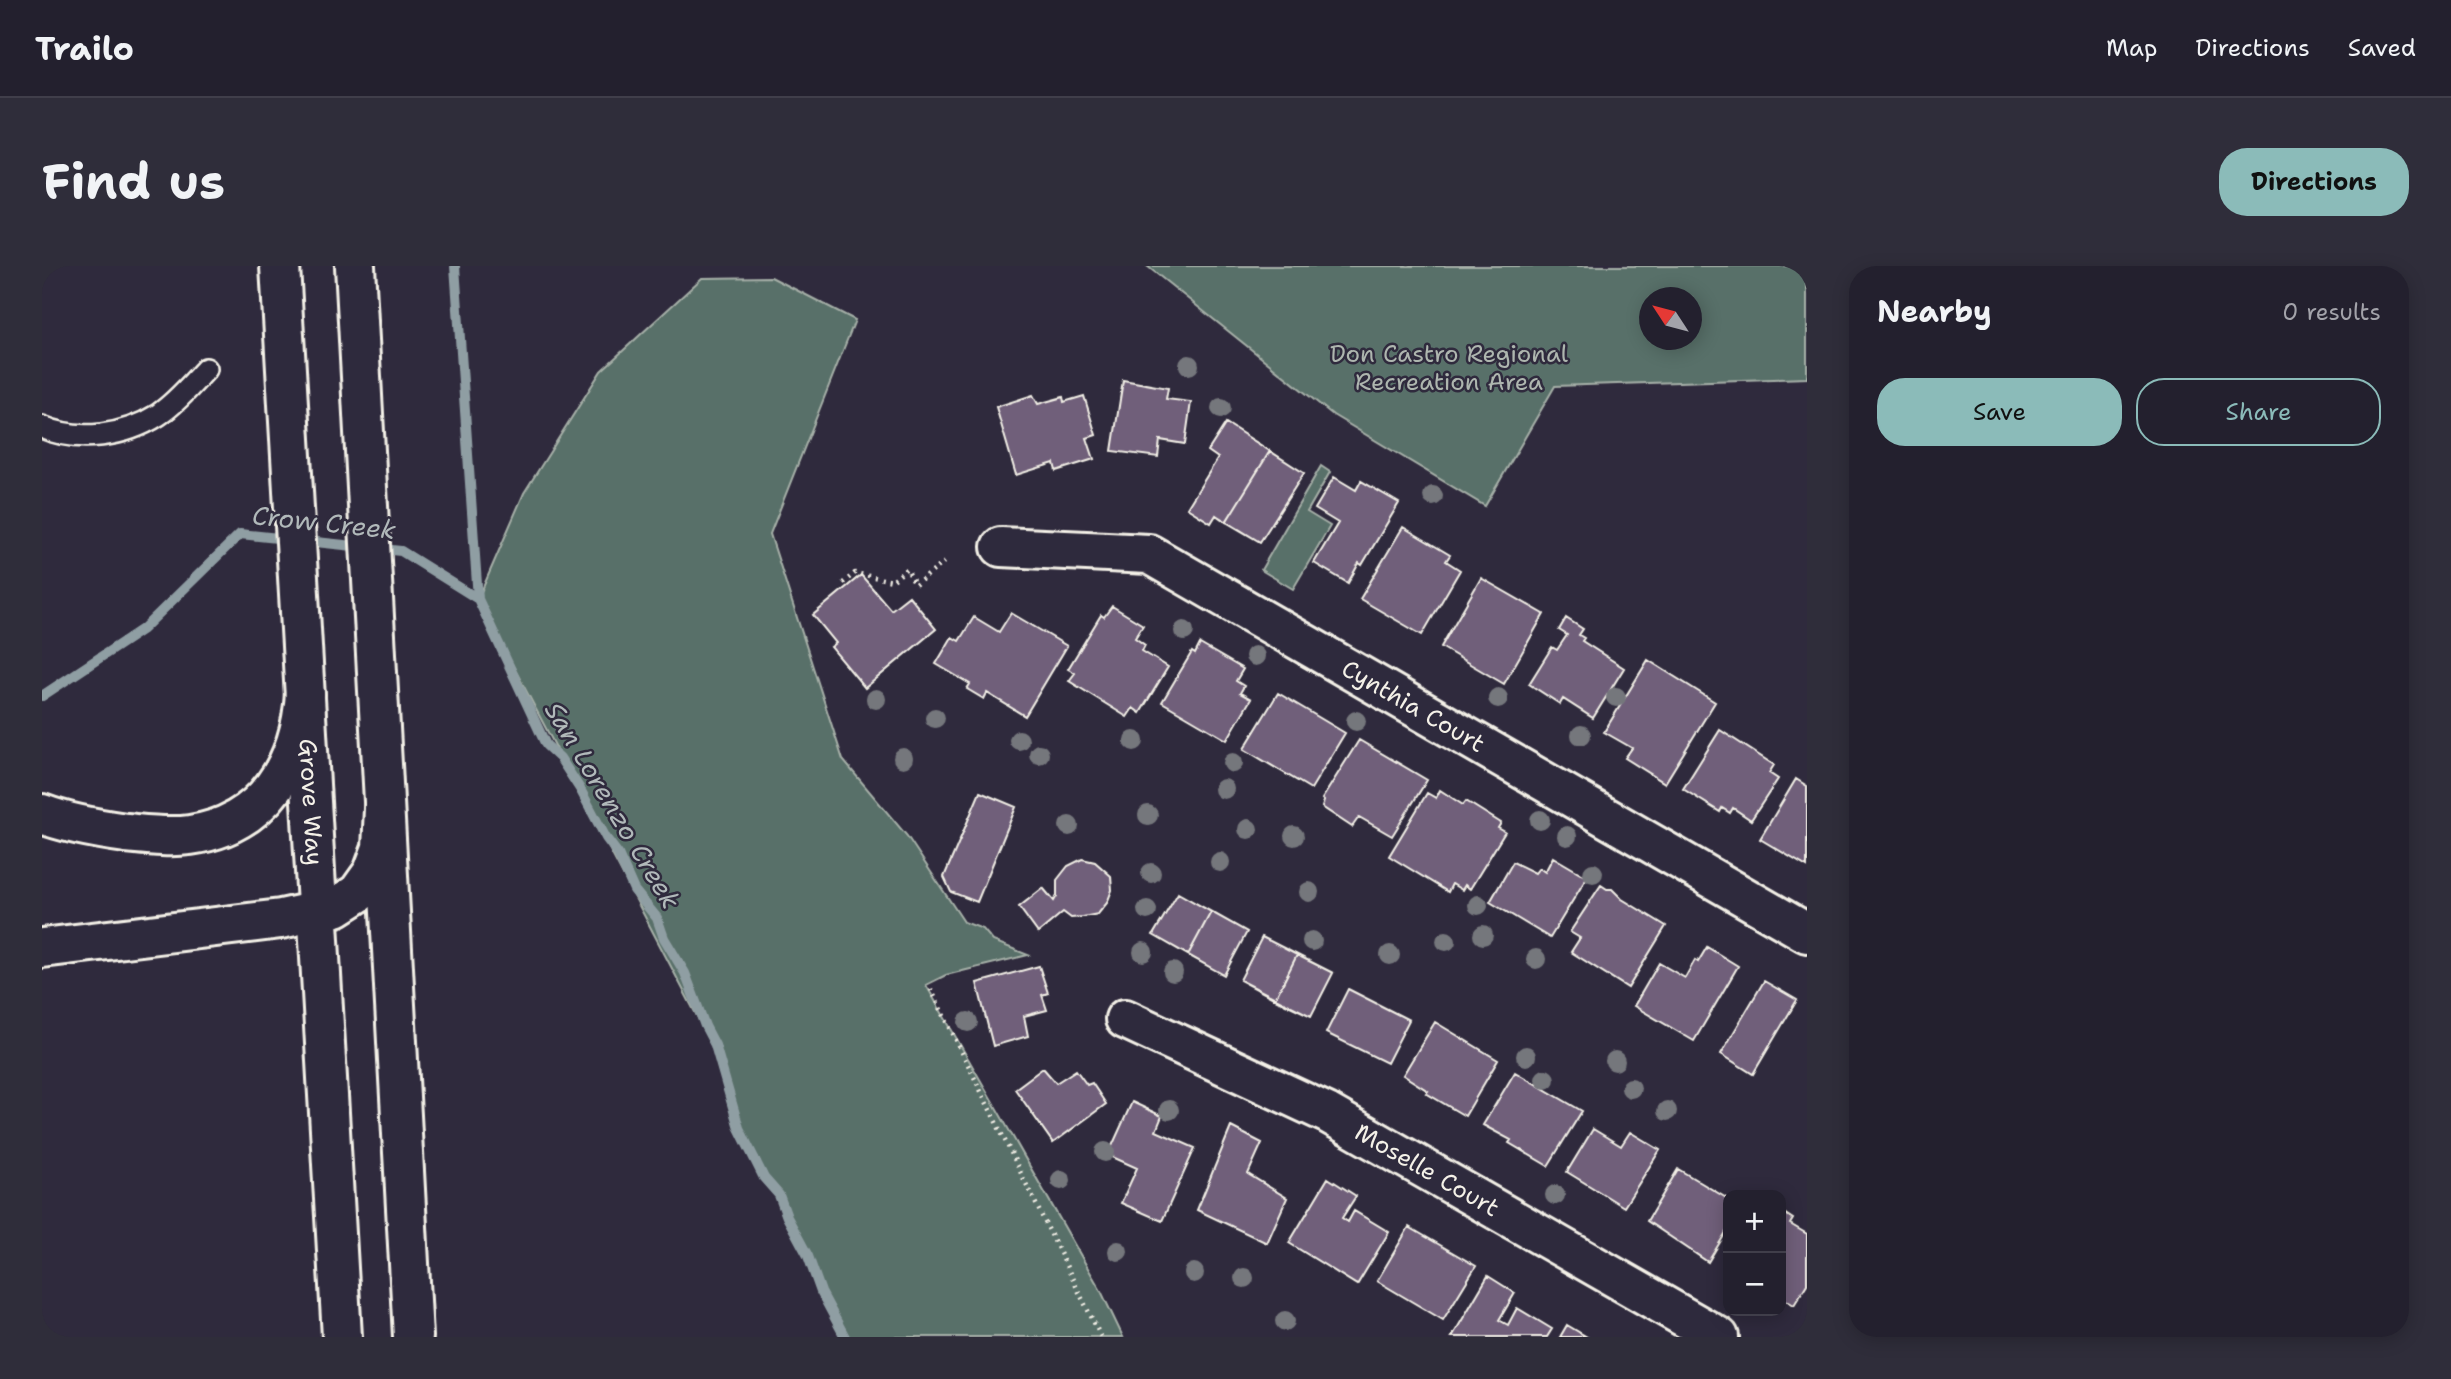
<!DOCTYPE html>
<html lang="en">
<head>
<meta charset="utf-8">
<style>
  :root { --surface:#23202e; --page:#2f2d3a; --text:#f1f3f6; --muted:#a3a3aa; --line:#403e4a; --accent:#8bbbb9 }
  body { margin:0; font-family:"Shantell Sans",sans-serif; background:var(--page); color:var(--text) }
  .controls { position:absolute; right:21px; bottom:21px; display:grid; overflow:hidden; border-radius:14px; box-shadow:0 4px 18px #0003 }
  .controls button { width:63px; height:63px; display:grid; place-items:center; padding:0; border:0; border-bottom:2px solid var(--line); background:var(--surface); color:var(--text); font:35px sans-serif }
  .compass { position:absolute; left:1597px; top:21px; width:63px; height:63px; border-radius:50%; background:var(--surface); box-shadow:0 4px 18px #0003; rotate:306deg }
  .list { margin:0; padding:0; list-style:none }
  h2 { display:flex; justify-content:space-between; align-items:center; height:91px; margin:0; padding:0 28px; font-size:30px }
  h2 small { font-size:23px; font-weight:400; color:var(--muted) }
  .actions { display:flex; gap:14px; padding:21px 28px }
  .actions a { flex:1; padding:16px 0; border:2px solid var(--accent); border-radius:28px; text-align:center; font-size:24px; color:var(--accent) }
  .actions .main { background:var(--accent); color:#111 }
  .map { position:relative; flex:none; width:1765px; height:1071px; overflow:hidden; border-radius:28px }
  header { display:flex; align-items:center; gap:42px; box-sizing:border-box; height:98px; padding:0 35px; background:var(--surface); border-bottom:2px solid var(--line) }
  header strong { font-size:33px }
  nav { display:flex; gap:38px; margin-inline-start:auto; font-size:24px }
  .intro { display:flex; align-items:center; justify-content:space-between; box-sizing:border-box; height:168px; padding:0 42px }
  h1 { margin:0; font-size:49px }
  .button { padding:18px 32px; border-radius:28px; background:var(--accent); color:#111; font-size:24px; font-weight:700 }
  main { display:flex; gap:42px; padding:0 42px }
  aside { flex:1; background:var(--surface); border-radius:28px; box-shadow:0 4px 18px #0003 }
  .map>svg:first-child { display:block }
  .green { fill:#596f69; stroke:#a6b0a8; stroke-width:2; fill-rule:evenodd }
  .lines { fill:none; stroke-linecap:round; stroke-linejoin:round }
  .stream { stroke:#8f9ea3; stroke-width:10 }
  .building { fill:#6f5f7a; stroke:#f4f1e8; stroke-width:2 }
  .lane-casing { stroke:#f4f1e8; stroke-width:26 }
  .street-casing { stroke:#f4f1e8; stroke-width:44 }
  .secondary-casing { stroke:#f4f1e8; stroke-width:44 }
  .highway-casing { stroke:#f4f1e8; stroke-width:44 }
  .path { stroke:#f4f1e8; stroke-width:4.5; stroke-dasharray:2 5; stroke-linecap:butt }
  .lane { stroke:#2f2a3d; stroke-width:21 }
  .street { stroke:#2f2a3d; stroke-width:38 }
  .secondary { stroke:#2f2a3d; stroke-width:38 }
  .highway { stroke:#2f2a3d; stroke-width:38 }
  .tree { fill:#75777c }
  .labels { text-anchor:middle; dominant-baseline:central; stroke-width:5; stroke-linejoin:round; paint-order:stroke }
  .park-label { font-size:24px; fill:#aeb6af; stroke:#2f2a3d }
  .street-label { font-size:24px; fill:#f4f1e8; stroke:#2f2a3d }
  .water-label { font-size:26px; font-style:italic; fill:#b1b9ba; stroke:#2f2a3d }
</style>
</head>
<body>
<header>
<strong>Trailo</strong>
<nav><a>Map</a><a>Directions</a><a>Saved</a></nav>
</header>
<div class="intro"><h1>Find us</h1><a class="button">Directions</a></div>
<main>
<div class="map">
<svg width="1765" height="1071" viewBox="0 0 1765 1071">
  <rect width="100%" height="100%" fill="#2f2a3d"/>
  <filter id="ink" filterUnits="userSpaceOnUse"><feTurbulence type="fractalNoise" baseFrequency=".0143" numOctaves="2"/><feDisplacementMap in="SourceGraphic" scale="14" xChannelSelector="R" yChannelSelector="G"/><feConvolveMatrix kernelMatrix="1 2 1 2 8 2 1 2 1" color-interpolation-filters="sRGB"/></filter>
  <g filter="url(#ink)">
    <path class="green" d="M 1105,0 L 1765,0 L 1765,112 L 1513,120 L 1443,240 L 1291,149 ZM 1608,32 L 1650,32 L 1650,74 L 1608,74 Z
      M 729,11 L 813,54 L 728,268 L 801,494 L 865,570 L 922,656 L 941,663 L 951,675 L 986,689 L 904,709 L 884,719 L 1059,1025 L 1081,1071 L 803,1071 L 780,1029 L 764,986 L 737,930 L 721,908 L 697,862 L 677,792 L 436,333 L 482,227 L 559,105 L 660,12 Z
      M 1279,200 L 1288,206 L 1265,246 L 1288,260 L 1251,323 L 1219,304 Z"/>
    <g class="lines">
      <path class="stream" d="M 413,0 L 436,333 L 504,479 L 518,492 L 538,523 L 564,572 L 576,588 L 592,624 L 615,652 L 622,672 L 643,707 L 663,760 L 673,779 L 697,862 L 722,912 L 737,929 L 745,951 L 766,990 L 779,1026 L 803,1071
        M 0,430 L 101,363 L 198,268 L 359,285 L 436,333"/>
    </g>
    <path class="building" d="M 1081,114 L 1126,122 L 1124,133 L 1149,136 L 1143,178 L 1118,174 L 1116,191 L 1070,185 Z
      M 991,129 L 996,138 L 1021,131 L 1022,136 L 1042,130 L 1054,169 L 1045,172 L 1052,193 L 1014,205 L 1012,197 L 974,209 L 954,141 Z
      M 1184,157 L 1262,207 L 1218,276 L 1174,249 L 1169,257 L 1145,242 L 1176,192 L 1166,185 Z
      M 1184,157 L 1228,185 L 1184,256 L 1174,249 L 1169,257 L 1145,242 L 1176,192 L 1166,185 Z
      M 1228,185 L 1262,207 L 1218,276 L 1184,256 Z
      M 1292,211 L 1314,224 L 1319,215 L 1357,237 L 1320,299 L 1317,297 L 1306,317 L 1272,297 L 1296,257 L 1273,243 Z
      M 1361,261 L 1408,289 L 1404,295 L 1418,304 L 1380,369 L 1318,333 Z
      M 819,309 L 849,344 L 867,330 L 894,363 L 823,422 L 789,381 L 794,377 L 771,349 Z
      M 1439,312 L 1502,348 L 1462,418 L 1399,381 Z
      M 1070,340 L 1101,359 L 1093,372 L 1103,379 L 1100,385 L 1126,401 L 1098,447 L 1091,442 L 1085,451 L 1027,415 L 1033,407 L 1026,403 L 1059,349 L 1062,351 Z
      M 969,347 L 1025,380 L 983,450 L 945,427 L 942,433 L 925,423 L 928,418 L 894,398 L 910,371 L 917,375 L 932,351 L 957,366 Z
      M 1524,352 L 1541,363 L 1537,369 L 1542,372 L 1540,375 L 1582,402 L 1551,452 L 1521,433 L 1518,438 L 1487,418 L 1510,381 L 1515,384 L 1525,369 L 1517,364 Z
      M 1158,378 L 1201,403 L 1194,415 L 1202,420 L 1198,427 L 1209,433 L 1185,474 L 1120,436 L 1150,386 L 1153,388 Z
      M 1606,394 L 1673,436 L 1623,517 L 1583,492 L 1590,482 L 1562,466 Z
      M 1236,427 L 1303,467 L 1269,523 L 1202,483 Z
      M 1678,464 L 1732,499 L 1727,507 L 1736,513 L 1709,554 L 1691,542 L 1688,547 L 1680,542 L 1678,546 L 1641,523 Z
      M 1317,474 L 1385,514 L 1350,570 L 1317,551 L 1310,561 L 1280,541 L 1282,535 L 1280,533 Z
      M 1754,513 L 1765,520 L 1765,601 L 1718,573 Z
      M 1398,524 L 1421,539 L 1424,535 L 1459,557 L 1456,562 L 1463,566 L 1428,623 L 1423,619 L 1420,624 L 1410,618 L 1406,626 L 1347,590 L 1385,527 L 1394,532 Z
      M 938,526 L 974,541 L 935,636 L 909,626 L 902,611 Z
      M 1511,591 L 1545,611 L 1508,672 L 1448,636 L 1471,596 L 1493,607 L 1497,602 L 1503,606 Z
      M 1040,593 L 1053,596 L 1069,610 L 1070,624 L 1065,637 L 1056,648 L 1041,651 L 1029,652 L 1021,646 L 996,667 L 977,641 L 1001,622 L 1012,635 L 1015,630 L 1015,614 L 1026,600 Z
      M 1559,619 L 1565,623 L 1570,623 L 1580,633 L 1624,660 L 1586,722 L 1529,686 L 1538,672 L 1528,666 Z
      M 1136,627 L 1205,666 L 1182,709 L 1111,669 Z
      M 1136,627 L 1169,646 L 1146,689 L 1111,669 Z
      M 1169,646 L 1205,666 L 1182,709 L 1146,689 Z
      M 1220,671 L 1291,707 L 1269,750 L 1198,714 Z
      M 1220,671 L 1255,689 L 1233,733 L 1198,714 Z
      M 1665,681 L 1696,700 L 1652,775 L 1592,740 L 1617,697 L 1643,712 L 1653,694 L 1656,696 Z
      M 1255,689 L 1291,707 L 1269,750 L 1233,733 Z
      M 997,700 L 1006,727 L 1000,729 L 1005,744 L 982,750 L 986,770 L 951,780 L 935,717 Z
      M 1722,715 L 1755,734 L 1711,808 L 1679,788 Z
      M 1306,723 L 1367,754 L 1345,797 L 1284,767 Z
      M 1393,756 L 1456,794 L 1423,850 L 1384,827 L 1386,825 L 1361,809 Z
      M 1001,802 L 1014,817 L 1034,804 L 1045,819 L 1050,817 L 1064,838 L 1011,877 L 973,823 Z
      M 1473,806 L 1540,845 L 1506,900 L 1467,877 L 1469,874 L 1441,859 Z
      M 1090,836 L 1120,850 L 1114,865 L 1153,882 L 1120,955 L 1079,937 L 1095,902 L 1066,889 Z
      M 1189,861 L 1220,877 L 1206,908 L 1245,932 L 1225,977 L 1155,944 Z
      M 1551,863 L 1579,880 L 1588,866 L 1618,884 L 1582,941 L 1525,906 Z
      M 1636,903 L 1686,933 L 1686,963 L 1666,996 L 1605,955 Z
      M 1286,912 L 1314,930 L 1300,952 L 1306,956 L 1312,945 L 1347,966 L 1315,1019 L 1247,977 Z
      M 1739,945 L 1751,953 L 1748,958 L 1765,968 L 1765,1018 L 1752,1039 L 1739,1031 Z
      M 1367,961 L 1434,1000 L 1401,1054 L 1335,1015 Z
      M 1446,1010 L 1473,1027 L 1457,1054 L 1466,1059 L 1475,1042 L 1510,1063 L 1505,1071 L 1410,1071 Z
      M 1525,1059 L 1545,1071 L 1518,1071 Z"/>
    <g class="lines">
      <g class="lane-casing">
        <path id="lane" d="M 0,161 C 37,177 83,170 116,149 C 134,137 149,119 164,103"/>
      </g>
      <g class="street-casing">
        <g id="street">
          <path id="s1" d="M 959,281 L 1107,288 L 1765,667"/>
          <path id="s2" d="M 1083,753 L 1285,847 L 1677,1071"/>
        </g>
      </g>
      <g class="secondary-casing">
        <g id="secondary">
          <path id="s3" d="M 238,0 L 300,1071"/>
          <path d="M 313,0 L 371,1071"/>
        </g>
      </g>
      <g class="highway-casing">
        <path id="highway" d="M 0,548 C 26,558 56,563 84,567 C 105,569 127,572 148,569 C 223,559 258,497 263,428
          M 0,682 L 239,653 L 294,641 L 316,627 L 331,606 L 340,582 L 342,543"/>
      </g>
      <path class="path" d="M 801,317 L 813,307 L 850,315 L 865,303 L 873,319 L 903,296
        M 889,723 L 1059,1071"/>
      <use href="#lane" class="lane"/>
      <use href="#street" class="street"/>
      <use href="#secondary" class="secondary"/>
      <use href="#highway" class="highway"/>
    </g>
    <g class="tree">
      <circle cx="1147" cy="99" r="10"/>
      <circle cx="1179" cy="142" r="10"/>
      <circle cx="1391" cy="230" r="10"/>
      <circle cx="1142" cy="365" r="10"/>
      <circle cx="1213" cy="390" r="10"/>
      <circle cx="1574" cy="431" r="10"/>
      <circle cx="1456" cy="432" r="10"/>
      <circle cx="834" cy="433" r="10"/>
      <circle cx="893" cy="452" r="10"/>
      <circle cx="1314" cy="455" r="10"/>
      <circle cx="1539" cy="469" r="10"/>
      <circle cx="977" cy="474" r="10"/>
      <circle cx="1092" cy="475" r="10"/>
      <circle cx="997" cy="488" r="10"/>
      <circle cx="861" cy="492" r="10"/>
      <circle cx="1191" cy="497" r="10"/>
      <circle cx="1182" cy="523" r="10"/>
      <circle cx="1106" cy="549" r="10"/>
      <circle cx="1498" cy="554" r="10"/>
      <circle cx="1027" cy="560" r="10"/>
      <circle cx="1206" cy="563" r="10"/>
      <circle cx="1252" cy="570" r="10"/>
      <circle cx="1525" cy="570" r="10"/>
      <circle cx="1178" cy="596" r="10"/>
      <circle cx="1109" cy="607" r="10"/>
      <circle cx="1551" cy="607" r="10"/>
      <circle cx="1267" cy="626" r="10"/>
      <circle cx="1436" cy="639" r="10"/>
      <circle cx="1105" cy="644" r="10"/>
      <circle cx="1441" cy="669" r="10"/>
      <circle cx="1270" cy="675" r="10"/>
      <circle cx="1404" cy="675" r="10"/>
      <circle cx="1101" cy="686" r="10"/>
      <circle cx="1348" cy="689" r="10"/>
      <circle cx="1494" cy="693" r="10"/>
      <circle cx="1131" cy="706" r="10"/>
      <circle cx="926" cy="756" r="10"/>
      <circle cx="1484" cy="790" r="10"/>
      <circle cx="1573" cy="795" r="10"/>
      <circle cx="1503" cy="813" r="10"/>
      <circle cx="1589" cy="822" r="10"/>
      <circle cx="1127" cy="844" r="10"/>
      <circle cx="1625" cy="845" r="10"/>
      <circle cx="1063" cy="886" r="10"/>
      <circle cx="1019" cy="914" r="10"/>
      <circle cx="1513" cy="929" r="10"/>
      <circle cx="1076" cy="985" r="10"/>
      <circle cx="1152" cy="1007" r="10"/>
      <circle cx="1202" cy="1012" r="10"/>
      <circle cx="1243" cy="1055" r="10"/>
    </g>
  </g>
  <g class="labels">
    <g class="park-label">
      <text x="1407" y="88">Don Castro Regional<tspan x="1407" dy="28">Recreation Area</tspan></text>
    </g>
    <g class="street-label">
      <text stroke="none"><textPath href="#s1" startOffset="453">Cynthia Court</textPath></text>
      <text stroke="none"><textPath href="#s3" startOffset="537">Grove Way</textPath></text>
      <text stroke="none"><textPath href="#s2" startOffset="338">Moselle Court</textPath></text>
    </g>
    <g class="water-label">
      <text transform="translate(282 256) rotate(6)">Crow Creek</text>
      <text transform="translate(571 539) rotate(59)">San Lorenzo Creek</text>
    </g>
  </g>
</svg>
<div class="controls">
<button>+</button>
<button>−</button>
</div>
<svg class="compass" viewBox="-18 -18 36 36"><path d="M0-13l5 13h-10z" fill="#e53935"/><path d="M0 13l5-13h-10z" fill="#a3a3aa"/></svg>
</div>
<aside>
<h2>Nearby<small>0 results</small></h2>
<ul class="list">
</ul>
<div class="actions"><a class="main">Save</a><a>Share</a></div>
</aside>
</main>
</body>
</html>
